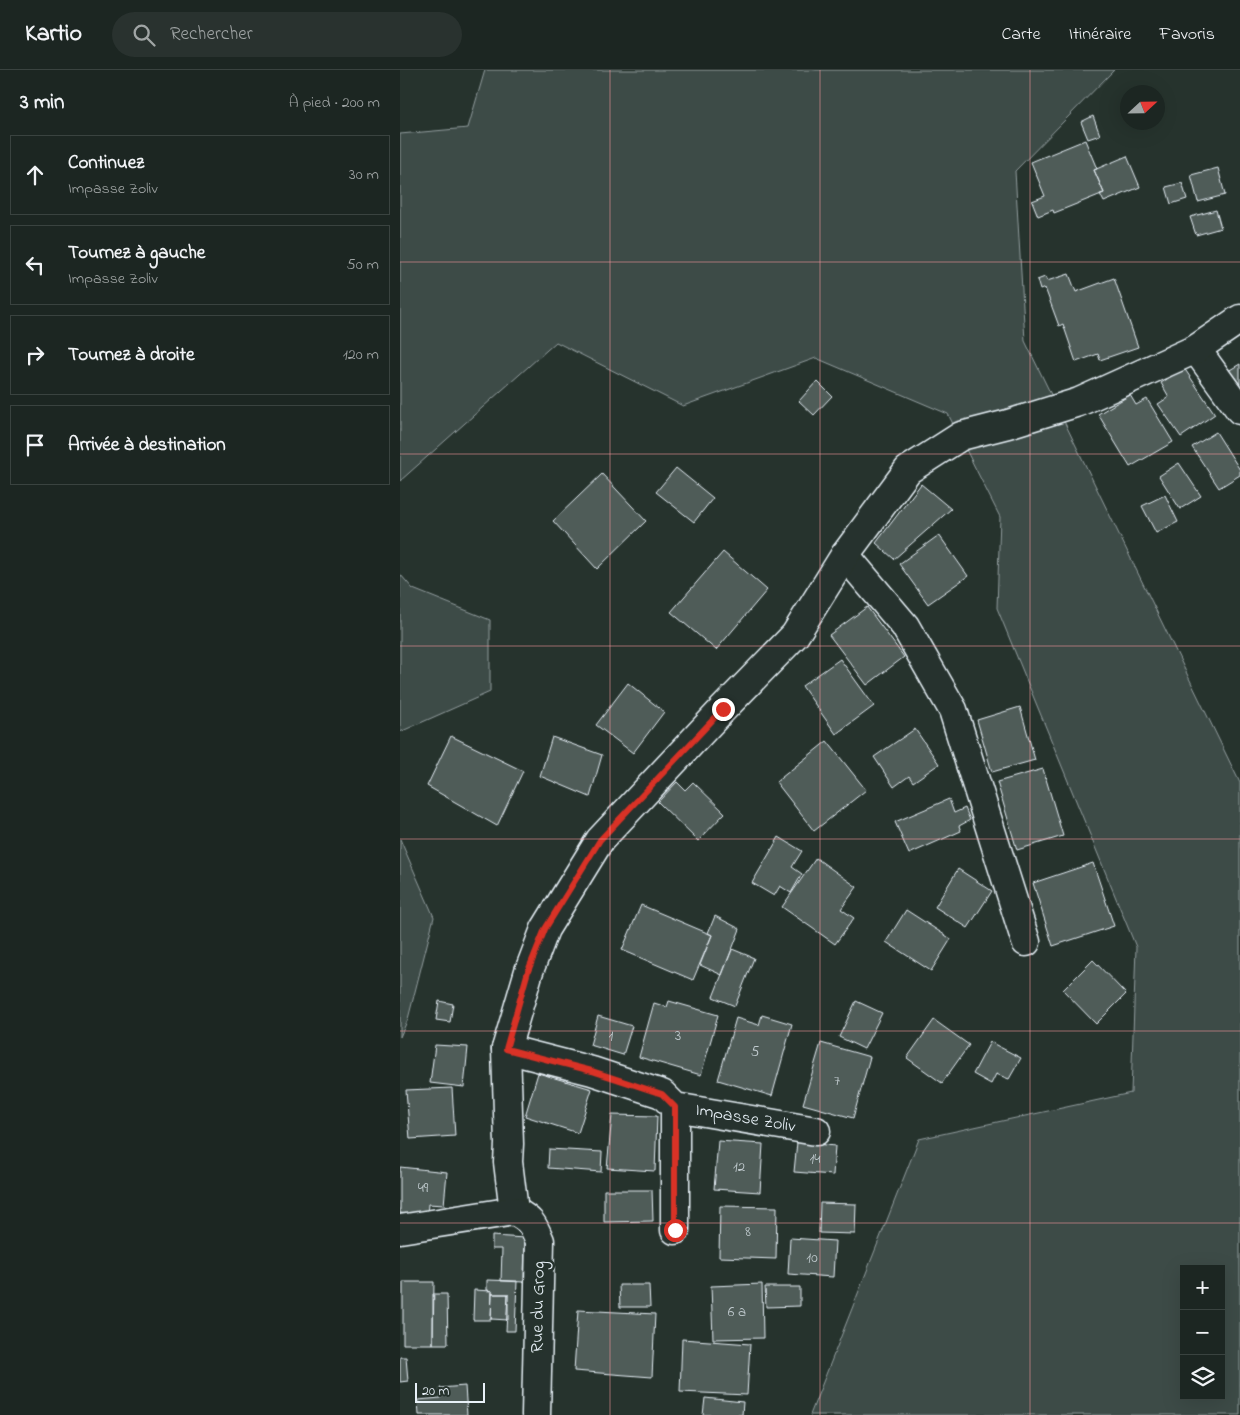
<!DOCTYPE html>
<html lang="fr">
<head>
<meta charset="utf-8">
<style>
  :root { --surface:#1c2622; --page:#29322f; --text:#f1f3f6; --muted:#a0a5a5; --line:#3a4340 }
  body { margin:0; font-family:"Indie Flower",sans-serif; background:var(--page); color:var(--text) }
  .controls { position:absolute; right:15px; bottom:15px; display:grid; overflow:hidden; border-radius:0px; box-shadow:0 5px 20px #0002 }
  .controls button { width:45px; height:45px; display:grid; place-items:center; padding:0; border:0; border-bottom:1px solid var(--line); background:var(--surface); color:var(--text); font:25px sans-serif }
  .compass { position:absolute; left:720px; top:15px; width:45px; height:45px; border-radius:50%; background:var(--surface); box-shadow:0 5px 20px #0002; rotate:68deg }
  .scale { position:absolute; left:15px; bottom:12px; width:70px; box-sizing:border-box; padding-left:5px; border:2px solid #e8f1f8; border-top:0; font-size:14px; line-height:18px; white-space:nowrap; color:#e8f1f8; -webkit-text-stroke:4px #26332d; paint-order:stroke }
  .stop { position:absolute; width:15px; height:15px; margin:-11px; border:4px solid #d93025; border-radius:50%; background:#fff }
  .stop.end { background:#d93025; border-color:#fff; box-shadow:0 1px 5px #0008 }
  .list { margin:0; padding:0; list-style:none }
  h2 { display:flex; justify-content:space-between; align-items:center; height:65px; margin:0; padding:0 20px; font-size:21px }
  h2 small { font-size:16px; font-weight:400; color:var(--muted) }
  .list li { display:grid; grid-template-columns:32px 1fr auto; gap:15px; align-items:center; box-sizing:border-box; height:80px; margin:0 10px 10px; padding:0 10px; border:1px solid var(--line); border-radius:0px }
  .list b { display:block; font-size:19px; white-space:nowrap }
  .list p { margin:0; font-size:16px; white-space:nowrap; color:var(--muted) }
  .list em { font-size:16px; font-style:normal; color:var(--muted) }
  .icon { flex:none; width:28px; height:28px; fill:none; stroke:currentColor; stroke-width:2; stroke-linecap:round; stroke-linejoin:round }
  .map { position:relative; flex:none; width:840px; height:1345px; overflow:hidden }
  header { display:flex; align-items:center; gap:30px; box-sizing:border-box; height:70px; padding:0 25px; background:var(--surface); border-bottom:1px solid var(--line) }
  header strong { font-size:24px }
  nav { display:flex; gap:28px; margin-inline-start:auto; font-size:18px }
  .search { width:350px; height:45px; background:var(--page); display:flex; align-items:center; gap:12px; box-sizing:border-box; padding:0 18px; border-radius:28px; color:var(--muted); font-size:19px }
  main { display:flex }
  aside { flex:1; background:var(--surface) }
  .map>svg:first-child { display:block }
  .green { fill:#3e4b47; stroke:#939ea0; fill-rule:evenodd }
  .building { fill:#505c59; stroke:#e8f1f8 }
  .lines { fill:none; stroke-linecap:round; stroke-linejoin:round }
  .minor-casing { stroke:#e8f1f8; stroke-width:31 }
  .minor { stroke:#26332d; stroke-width:28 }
  .route { stroke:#d93025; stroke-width:6 }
  .grid { fill:none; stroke:#ff9aa2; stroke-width:1; stroke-opacity:0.55 }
  .labels { text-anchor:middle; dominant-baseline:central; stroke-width:5; stroke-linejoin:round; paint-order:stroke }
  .number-label { font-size:15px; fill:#c2ccd0 }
  .street-label { font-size:18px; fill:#e8f1f8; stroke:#26332d }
</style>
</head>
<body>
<header>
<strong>Kartio</strong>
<div class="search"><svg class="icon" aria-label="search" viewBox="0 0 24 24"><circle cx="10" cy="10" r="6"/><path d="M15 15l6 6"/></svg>Rechercher</div>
<nav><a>Carte</a><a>Itinéraire</a><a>Favoris</a></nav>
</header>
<main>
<aside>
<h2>3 min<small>À pied · 200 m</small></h2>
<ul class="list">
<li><svg class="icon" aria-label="ahead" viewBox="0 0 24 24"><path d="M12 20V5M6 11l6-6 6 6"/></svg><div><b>Continuez</b><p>Impasse Zoliv</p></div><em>30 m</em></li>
<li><svg class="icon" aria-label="left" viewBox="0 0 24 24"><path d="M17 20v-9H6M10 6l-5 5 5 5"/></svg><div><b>Tournez à gauche</b><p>Impasse Zoliv</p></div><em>50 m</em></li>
<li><svg class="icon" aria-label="right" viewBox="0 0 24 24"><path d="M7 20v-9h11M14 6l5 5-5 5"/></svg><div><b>Tournez à droite</b></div><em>120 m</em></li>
<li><svg class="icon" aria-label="arrive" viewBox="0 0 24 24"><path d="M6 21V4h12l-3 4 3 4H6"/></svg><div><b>Arrivée à destination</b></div></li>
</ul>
</aside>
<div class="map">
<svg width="840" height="1345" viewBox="0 0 840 1345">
  <rect width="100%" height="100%" fill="#26332d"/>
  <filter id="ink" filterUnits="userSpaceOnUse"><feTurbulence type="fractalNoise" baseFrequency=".02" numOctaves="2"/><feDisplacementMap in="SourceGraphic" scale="10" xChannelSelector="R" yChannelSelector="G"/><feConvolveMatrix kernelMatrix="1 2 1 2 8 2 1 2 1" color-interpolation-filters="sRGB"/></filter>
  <g filter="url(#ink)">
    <path class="green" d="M 85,0 L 714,0 L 615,101 L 625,271 L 840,713 L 840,1345 L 410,1345 L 519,1069 L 731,1023 L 736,877 L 597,538 L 600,447 L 548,344 L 416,288 L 283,336 L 156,272 L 0,411 L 0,64 L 68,58 ZM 784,1199 L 821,1199 L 821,1326 L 784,1326 Z
      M 0,504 L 13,519 L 90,550 L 90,622 L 0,662 Z
      M 0,769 L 34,847 L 8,949 L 0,967 Z"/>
    <path class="building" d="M 693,46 L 700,65 L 688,69 L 681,52 Z
      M 685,70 L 697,99 L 694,100 L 704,123 L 654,143 L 653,140 L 638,146 L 632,131 L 645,126 L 631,92 Z
      M 727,86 L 740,117 L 704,132 L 700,124 L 704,123 L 694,100 Z
      M 818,98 L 825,125 L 798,132 L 791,105 Z
      M 782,113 L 787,129 L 771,134 L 766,117 Z
      M 816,140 L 821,158 L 796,165 L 790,147 Z
      M 669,204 L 676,222 L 714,208 L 738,277 L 700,290 L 698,284 L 676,292 L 663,254 L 659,256 L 645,218 L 640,220 L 637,210 L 645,207 L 647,211 Z
      M 840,294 L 840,322 L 828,301 Z
      M 784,298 L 815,344 L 781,367 L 758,334 L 769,327 L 761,313 Z
      M 417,311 L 432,326 L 414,345 L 399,331 Z
      M 730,325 L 736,335 L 747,329 L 773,372 L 730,397 L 698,344 Z
      M 816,362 L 840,400 L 840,405 L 819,418 L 792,377 Z
      M 779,393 L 801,426 L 780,439 L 759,406 Z
      M 276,398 L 313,428 L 294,452 L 256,422 Z
      M 202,404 L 246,451 L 197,499 L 153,451 Z
      M 521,414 L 551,439 L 494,489 L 476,473 Z
      M 765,425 L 778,452 L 756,463 L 742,436 Z
      M 539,465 L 568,506 L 528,534 L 499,494 Z
      M 323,482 L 367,520 L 316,580 L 271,542 Z
      M 467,537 L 504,587 L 467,615 L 429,565 Z
      M 440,589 L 474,636 L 436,664 L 402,616 Z
      M 228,613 L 264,642 L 233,683 L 196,655 Z
      M 620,637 L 635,690 L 592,702 L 577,650 Z
      M 515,659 L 539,694 L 513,712 L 509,706 L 494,717 L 474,687 Z
      M 51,666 L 123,701 L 97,756 L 27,716 Z
      M 152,667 L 202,685 L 190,727 L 140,706 Z
      M 427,671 L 466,720 L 414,761 L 376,712 Z
      M 643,699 L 663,766 L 617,780 L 597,712 Z
      M 277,712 L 285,720 L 293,712 L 325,743 L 298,771 L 258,732 Z
      M 549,729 L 554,743 L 565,738 L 570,750 L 559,756 L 561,761 L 509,784 L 495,752 Z
      M 379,767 L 402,781 L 392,797 L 402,804 L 391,823 L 380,816 L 374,826 L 352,813 Z
      M 416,788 L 457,817 L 441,839 L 454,848 L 435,874 L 382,837 Z
      M 693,793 L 714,856 L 653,876 L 633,813 Z
      M 558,799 L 592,821 L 568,858 L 535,837 Z
      M 241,835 L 312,865 L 293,910 L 222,880 Z
      M 506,840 L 551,869 L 531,901 L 486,872 Z
      M 315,846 L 340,859 L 322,905 L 300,895 L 312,865 L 308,863 Z
      M 332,879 L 354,888 L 335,936 L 313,927 Z
      M 693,890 L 726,924 L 696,954 L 663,920 Z
      M 39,931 L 53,934 L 50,952 L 36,950 Z
      M 269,931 L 318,945 L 301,1005 L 239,987 L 254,933 L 267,937 Z
      M 456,931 L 482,943 L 464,979 L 439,967 Z
      M 362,945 L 392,954 L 372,1026 L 318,1010 L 336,948 L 359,955 Z
      M 198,946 L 232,956 L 223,985 L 190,975 Z
      M 534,950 L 569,975 L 542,1013 L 507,988 Z
      M 590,972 L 621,988 L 609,1009 L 596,1004 L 591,1014 L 573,1004 Z
      M 421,973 L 470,987 L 453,1048 L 403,1034 Z
      M 35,975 L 68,977 L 64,1017 L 30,1013 Z
      M 138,1003 L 192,1019 L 178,1063 L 125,1046 Z
      M 52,1018 L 55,1066 L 10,1069 L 6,1020 Z
      M 212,1045 L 257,1046 L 255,1101 L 207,1098 Z
      M 318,1071 L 363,1074 L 360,1122 L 314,1119 Z
      M 397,1072 L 435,1076 L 433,1105 L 394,1102 Z
      M 149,1079 L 202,1082 L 201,1102 L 148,1098 Z
      M 0,1097 L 47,1102 L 44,1135 L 28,1134 L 27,1146 L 0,1143 Z
      M 204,1120 L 252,1120 L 253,1151 L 204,1152 Z
      M 420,1133 L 456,1134 L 455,1164 L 419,1163 Z
      M 320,1136 L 377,1137 L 376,1189 L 319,1187 Z
      M 92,1166 L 125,1168 L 124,1212 L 101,1211 L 102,1179 L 92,1179 Z
      M 390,1168 L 435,1171 L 433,1207 L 388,1204 Z
      M 87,1210 L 117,1211 L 115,1261 L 106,1261 L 108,1224 L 92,1224 L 92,1221 L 87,1220 Z
      M 3,1212 L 34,1212 L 33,1274 L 3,1274 Z
      M 362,1214 L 363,1268 L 313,1269 L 311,1216 Z
      M 219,1215 L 249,1215 L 250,1237 L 220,1237 Z
      M 365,1217 L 400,1217 L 400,1236 L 366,1237 Z
      M 74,1220 L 92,1221 L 91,1250 L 73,1250 Z
      M 33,1224 L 47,1224 L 48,1274 L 33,1274 Z
      M 92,1224 L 108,1224 L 108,1250 L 91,1249 Z
      M 178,1240 L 255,1244 L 252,1307 L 174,1301 Z
      M 282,1269 L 350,1274 L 347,1325 L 280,1322 Z
      M 0,1287 L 6,1287 L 8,1311 L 0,1312 Z
      M 65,1316 L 67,1345 L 19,1345 L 18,1330 L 41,1328 L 40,1318 Z
      M 305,1328 L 343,1332 L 342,1345 L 303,1345 Z"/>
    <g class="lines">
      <g class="minor-casing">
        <g id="minor">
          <path d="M 796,279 L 840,340"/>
          <path d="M 445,485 L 505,556 L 553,640 L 626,872"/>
          <path id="s1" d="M 106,979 L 192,1001 L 262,1024 L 275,1037 L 416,1061"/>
          <path d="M 275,1037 L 275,1160"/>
          <path d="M 114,1141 L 108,1092 L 109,1074 L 106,979 L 129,901 L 145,859 L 200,770 L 323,639 L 395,565 L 445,485 L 508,400 L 561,366 L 608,354 L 679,332 L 796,279 L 840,249"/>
          <path d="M 114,1141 C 131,1150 133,1154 140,1171 L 136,1345"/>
          <path d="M 0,1159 L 114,1141"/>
        </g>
      </g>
      <use href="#minor" class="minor"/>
    </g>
  </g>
  <g class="lines" filter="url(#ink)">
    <path class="route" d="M 275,1160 L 275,1037 L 262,1024 L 192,1001 L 106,979 L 128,901 L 145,859 L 200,770 L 323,639"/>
  </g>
  <path class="grid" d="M 210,0 L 210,1345M 420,0 L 420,1345M 630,0 L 630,1345M 0,192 L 840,192M 0,384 L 840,384M 0,576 L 840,576M 0,769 L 840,769M 0,961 L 840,961M 0,1153 L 840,1153"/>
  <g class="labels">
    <g class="number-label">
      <text x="211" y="966">1</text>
      <text x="278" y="966">3</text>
      <text x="355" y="982">5</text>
      <text x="437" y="1011">7</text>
      <text x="415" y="1089">14</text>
      <text x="339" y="1097">12</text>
      <text x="23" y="1118">49</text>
      <text x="348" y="1162">8</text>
      <text x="412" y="1188">10</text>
      <text x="337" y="1242">6 a</text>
    </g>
    <g class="street-label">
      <text stroke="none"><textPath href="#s1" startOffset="252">Impasse Zoliv</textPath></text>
      <text transform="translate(139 1237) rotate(-89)">Rue du Grog</text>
    </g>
  </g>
</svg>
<div class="controls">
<button>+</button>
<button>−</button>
<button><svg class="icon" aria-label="layers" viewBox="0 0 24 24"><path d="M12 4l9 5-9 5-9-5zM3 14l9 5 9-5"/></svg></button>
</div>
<svg class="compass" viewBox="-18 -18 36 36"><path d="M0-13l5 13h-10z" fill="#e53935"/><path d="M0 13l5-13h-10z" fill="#a0a5a5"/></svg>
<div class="scale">20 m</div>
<div class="stop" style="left:275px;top:1160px"></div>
<div class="stop end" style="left:323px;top:639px"></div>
</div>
</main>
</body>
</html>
